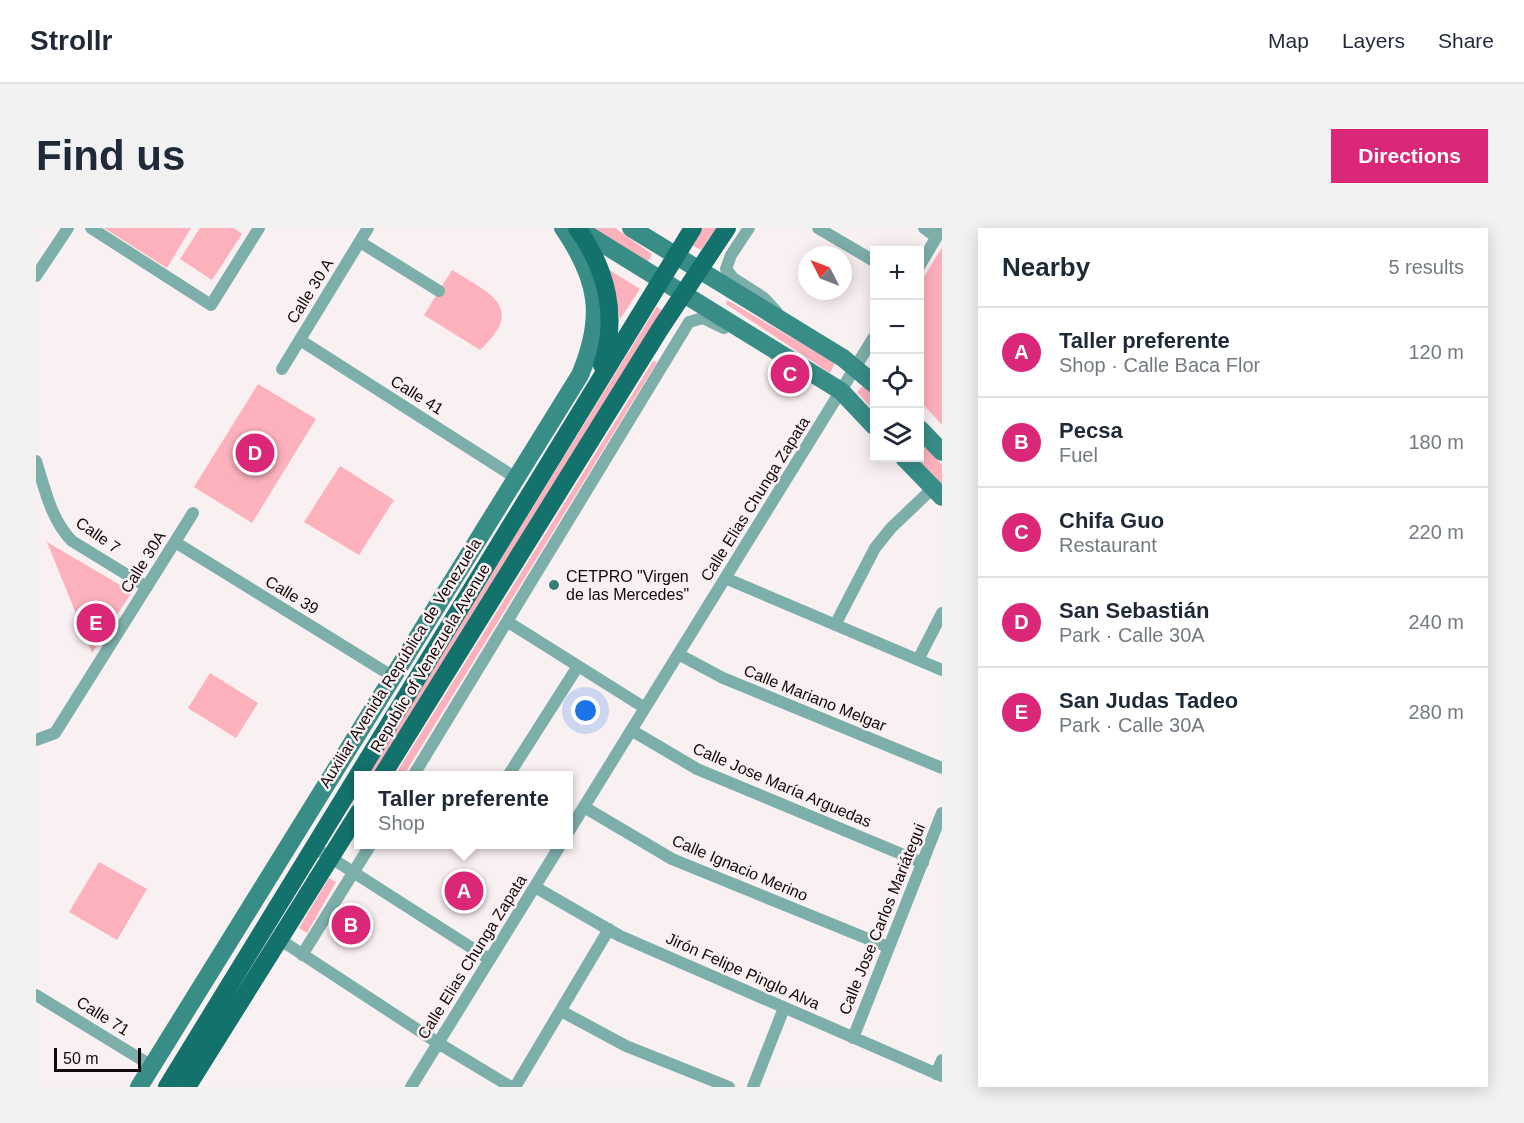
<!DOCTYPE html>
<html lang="en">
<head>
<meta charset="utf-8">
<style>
  :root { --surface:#fff; --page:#f2f2f3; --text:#1f2937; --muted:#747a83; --line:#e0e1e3; --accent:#db2777 }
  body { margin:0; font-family:Arial,sans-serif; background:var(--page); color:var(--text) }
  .controls { position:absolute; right:18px; top:18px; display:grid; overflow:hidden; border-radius:0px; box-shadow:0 3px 15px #0003 }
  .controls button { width:54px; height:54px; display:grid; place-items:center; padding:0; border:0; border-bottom:2px solid var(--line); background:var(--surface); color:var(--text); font:30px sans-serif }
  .compass { position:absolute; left:762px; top:18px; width:54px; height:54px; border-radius:50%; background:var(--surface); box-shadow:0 3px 15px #0003; rotate:312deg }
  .scale { position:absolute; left:18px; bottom:15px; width:87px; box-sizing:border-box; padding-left:6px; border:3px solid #15080b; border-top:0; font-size:16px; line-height:21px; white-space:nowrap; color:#15080b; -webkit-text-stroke:4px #f9f0f2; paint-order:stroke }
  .you { position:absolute; left:550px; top:483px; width:21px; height:21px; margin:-15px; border:4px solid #fff; border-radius:50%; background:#1a73e8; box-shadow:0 0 0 9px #1a73e833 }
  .badge { display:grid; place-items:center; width:39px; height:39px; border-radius:50%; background:var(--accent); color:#fff; font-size:20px; font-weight:700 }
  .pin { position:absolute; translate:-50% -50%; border:3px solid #fff; box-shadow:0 2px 6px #0006 }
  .popup { position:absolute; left:318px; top:543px; width:219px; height:78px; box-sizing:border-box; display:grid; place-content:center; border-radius:0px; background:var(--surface); filter:drop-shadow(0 2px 4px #0005); font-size:20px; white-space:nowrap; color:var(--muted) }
  .popup b { font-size:22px; color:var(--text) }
  .popup::after { content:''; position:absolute; left:50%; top:100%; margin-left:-12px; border:12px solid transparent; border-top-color:var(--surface) }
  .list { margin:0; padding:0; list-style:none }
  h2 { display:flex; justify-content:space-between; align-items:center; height:78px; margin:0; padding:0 24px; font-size:26px }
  h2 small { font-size:20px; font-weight:400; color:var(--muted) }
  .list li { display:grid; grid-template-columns:39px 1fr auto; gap:18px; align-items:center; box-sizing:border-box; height:90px; padding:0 24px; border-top:2px solid var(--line) }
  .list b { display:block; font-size:22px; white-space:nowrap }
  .list p { margin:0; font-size:20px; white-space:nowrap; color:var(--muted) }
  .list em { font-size:20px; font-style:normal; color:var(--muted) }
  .icon { flex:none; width:33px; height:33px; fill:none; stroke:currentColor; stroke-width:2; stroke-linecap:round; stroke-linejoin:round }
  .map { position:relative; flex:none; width:906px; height:859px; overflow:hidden; border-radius:0px }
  header { display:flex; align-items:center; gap:36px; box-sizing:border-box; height:84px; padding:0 30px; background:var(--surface); border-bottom:2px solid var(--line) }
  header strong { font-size:28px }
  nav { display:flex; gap:33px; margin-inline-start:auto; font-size:21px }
  .intro { display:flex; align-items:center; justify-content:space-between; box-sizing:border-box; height:144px; padding:0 36px }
  h1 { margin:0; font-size:42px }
  .button { padding:15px 27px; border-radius:0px; background:var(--accent); color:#fff; font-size:21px; font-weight:700 }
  main { display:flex; gap:36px; padding:0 36px }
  aside { flex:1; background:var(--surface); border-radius:0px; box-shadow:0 3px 15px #0003 }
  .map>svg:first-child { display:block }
  .green { fill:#fcb1bd }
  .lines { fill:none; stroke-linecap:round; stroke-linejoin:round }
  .street { stroke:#7dafaa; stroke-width:12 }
  .secondary { stroke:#388e87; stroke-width:18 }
  .primary { stroke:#13726c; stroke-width:18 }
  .poi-dot { fill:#377f79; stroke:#f9f0f2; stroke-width:2 }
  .labels { text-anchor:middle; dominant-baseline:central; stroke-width:5; stroke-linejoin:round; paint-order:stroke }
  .street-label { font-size:16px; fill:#15080b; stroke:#f9f0f2 }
  .poi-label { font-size:16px; fill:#15080b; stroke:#f9f0f2; text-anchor:start }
</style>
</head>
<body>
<header>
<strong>Strollr</strong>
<nav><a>Map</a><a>Layers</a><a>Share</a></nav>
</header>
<div class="intro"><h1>Find us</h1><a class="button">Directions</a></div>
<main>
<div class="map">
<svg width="906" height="859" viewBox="0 0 906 859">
  <rect width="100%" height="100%" fill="#f9f0f2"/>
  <path class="green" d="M 68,0 L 155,0 L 131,40 Z
    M 164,0 L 198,0 L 206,6 L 176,52 L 144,31 Z
    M 556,0 L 579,0 L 616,26 L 612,34 Z
    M 667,0 L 680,0 L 665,22 L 656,17 Z
    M 906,19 L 906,197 L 884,173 L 884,56 Z
    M 572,41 L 604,61 L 584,91 Z
    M 416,42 C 453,65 491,79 444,122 L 388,87 Z
    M 691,72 L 799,135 L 794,145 L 690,76 Z
    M 621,78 L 626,83 L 341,547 L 331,548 Z
    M 617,133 L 621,134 L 368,547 L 359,547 Z
    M 222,156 L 280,191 L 216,295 L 158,259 Z
    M 828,157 L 838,167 L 838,183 L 821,164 Z
    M 884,213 L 906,237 L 906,257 L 881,230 L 884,230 Z
    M 304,238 L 358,272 L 323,327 L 268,294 Z
    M 11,314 L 96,364 L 56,425 Z
    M 174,445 L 222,475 L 200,510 L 152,480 Z
    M 63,634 L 111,661 L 81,712 L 33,684 Z
    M 293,650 L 300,654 L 271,705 L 263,700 Z"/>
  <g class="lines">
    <path class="street" d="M 55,0 L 175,77 L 223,0
      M 713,0 L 695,27 L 690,41 L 697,50 L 728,70 L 741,84
      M 782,0 L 838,33
      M 888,0 L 900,9
      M 324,14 L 403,63
      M 884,37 L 906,0
      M 0,48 L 32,0
      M 264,112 L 480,250
      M 246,141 L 332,0
      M 0,233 C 9,261 15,292 36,313 L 111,359
      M 139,314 L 356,448
      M 689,350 L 906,442
      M 472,394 L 609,480
      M 799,397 L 839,320 L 855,300 L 897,260
      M 642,426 L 687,450 L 906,540
      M 882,432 L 906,385
      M 595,502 L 661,541 L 887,635
      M 0,512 L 19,505 L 157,285
      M 377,548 L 653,94 L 667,90 L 688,100
      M 472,548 L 542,438
      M 548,579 L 636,631 L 852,719
      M 533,603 L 838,109
      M 278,619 L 453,731
      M 499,659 L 584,708 L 906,848
      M 243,711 L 402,815 L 475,859
      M 266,727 L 335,616
      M 0,767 L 116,838
      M 525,783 L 590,818 L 693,859
      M 817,810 L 906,585
      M 900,846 L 906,832
      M 375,859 L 525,616
      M 479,859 L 573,701
      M 717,859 L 748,780"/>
    <path class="secondary" d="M 541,0 L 805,163 L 838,198
      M 595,0 L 807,130 L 838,156
      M 884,201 L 906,224
      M 868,230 L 906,269
      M 103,859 L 544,147 C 569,88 562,51 527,0"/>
    <path class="primary" d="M 541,0 C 570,40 583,88 566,137
      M 346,548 L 624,101 L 691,0
      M 131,859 L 657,0
      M 151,859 L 323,584"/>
  </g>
  <circle class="poi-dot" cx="518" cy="357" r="6"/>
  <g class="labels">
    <g class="street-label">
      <text transform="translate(274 63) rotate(-58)">Calle 30 A</text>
      <text transform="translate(381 167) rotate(32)">Calle 41</text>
      <text transform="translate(719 271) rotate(-58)">Calle Elias Chunga Zapata</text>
      <text transform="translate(62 307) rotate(35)">Calle 7</text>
      <text transform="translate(107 334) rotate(-58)">Calle 30A</text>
      <text transform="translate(256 367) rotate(31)">Calle 39</text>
      <text transform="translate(394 430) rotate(-59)">Republic of Venezuela Avenue</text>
      <text transform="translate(364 435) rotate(-58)">Auxiliar Avenida República de Venezuela</text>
      <text transform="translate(779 470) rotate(22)">Calle Mariano Melgar</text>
      <text transform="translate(746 557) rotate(23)">Calle Jose María Arguedas</text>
      <text transform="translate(704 640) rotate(23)">Calle Ignacio Merino</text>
      <text transform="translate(846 691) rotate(-68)">Calle Jose Carlos Mariátegui</text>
      <text transform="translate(436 729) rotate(-58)">Calle Elias Chunga Zapata</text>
      <text transform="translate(707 743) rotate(24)">Jirón Felipe Pinglo Alva</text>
      <text transform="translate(67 788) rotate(32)">Calle 71</text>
    </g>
    <g class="poi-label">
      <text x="530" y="348">CETPRO "Virgen<tspan x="530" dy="18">de las Mercedes"</tspan></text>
    </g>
  </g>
</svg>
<div class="controls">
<button>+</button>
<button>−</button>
<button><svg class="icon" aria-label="locate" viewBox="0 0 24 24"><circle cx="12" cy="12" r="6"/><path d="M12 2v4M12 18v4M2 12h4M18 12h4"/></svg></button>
<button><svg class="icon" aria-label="layers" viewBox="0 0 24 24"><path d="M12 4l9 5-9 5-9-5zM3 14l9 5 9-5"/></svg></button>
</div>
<svg class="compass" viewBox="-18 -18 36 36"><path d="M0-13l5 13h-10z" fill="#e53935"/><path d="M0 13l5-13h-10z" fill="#747a83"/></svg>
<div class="scale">50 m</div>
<div class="you"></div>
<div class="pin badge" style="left:428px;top:663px">A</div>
<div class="popup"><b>Taller preferente</b>Shop</div>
<div class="pin badge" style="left:315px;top:697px">B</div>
<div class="pin badge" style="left:754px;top:146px">C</div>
<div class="pin badge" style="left:219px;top:225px">D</div>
<div class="pin badge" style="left:60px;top:395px">E</div>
</div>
<aside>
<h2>Nearby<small>5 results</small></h2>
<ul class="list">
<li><span class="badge">A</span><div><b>Taller preferente</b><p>Shop · Calle Baca Flor</p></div><em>120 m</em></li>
<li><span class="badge">B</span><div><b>Pecsa</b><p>Fuel</p></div><em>180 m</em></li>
<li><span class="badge">C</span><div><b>Chifa Guo</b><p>Restaurant</p></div><em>220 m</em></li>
<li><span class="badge">D</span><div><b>San Sebastián</b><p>Park · Calle 30A</p></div><em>240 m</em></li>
<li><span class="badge">E</span><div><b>San Judas Tadeo</b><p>Park · Calle 30A</p></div><em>280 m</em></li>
</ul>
</aside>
</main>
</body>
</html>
